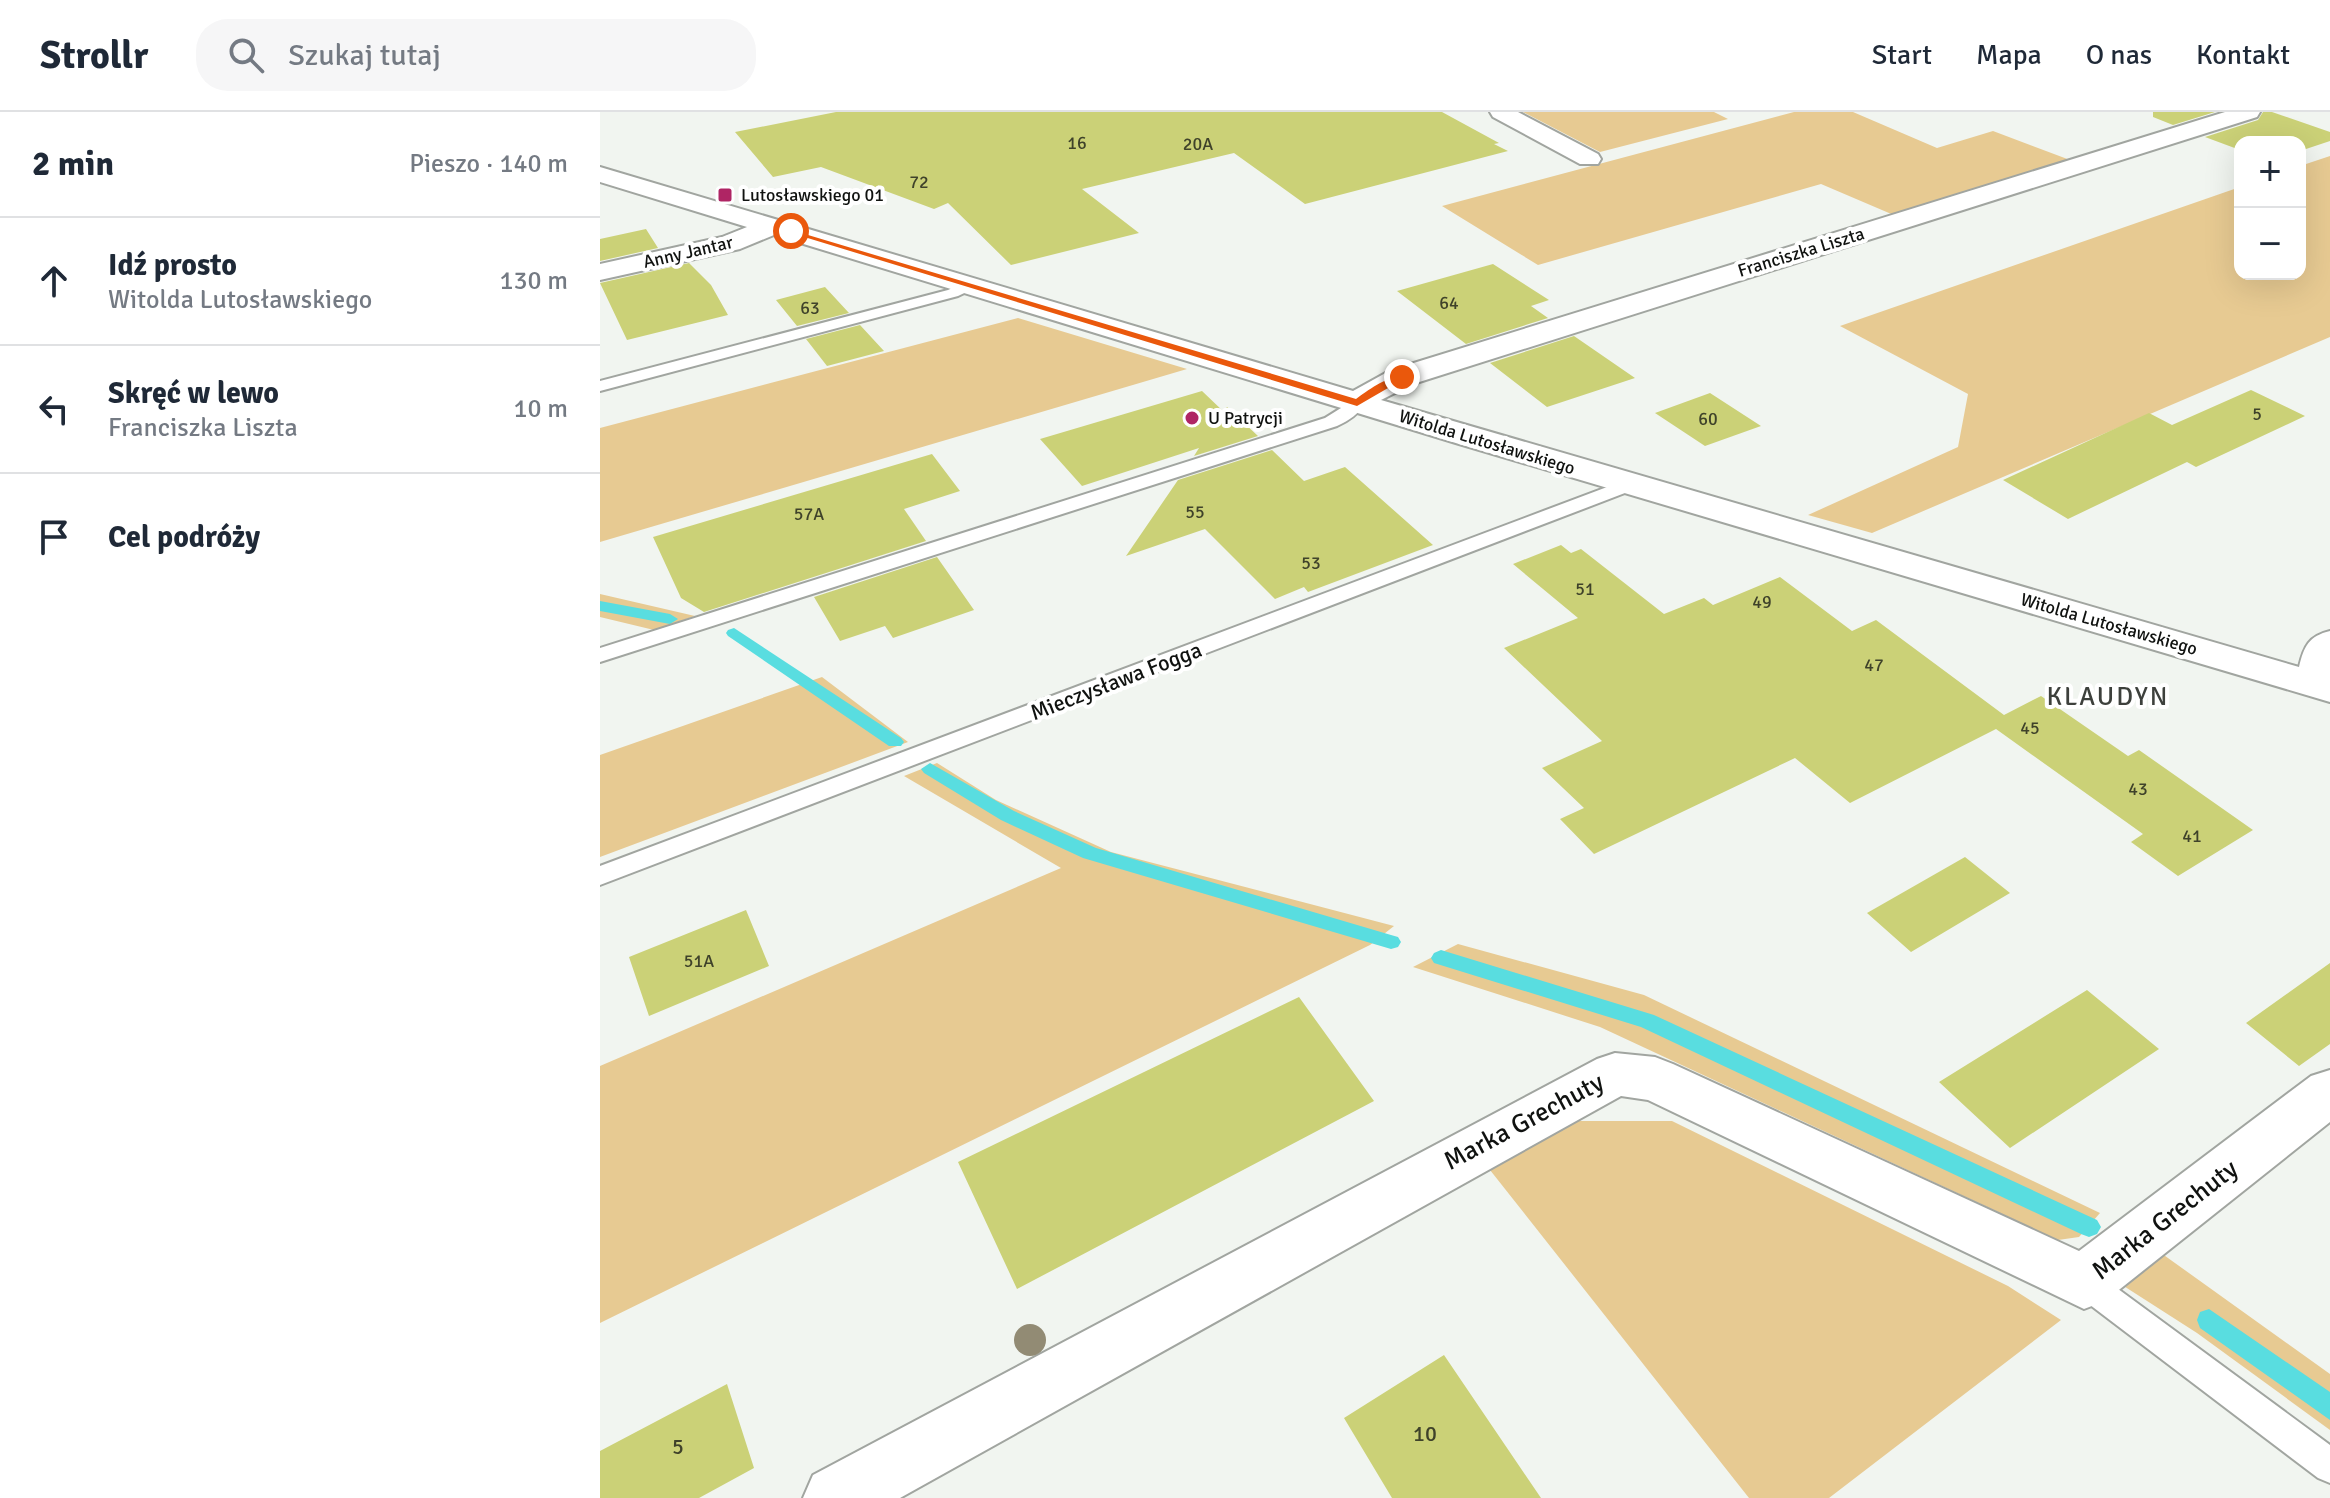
<!DOCTYPE html>
<html lang="pl">
<head>
<meta charset="utf-8">
<style>
  :root { --surface:#fff; --page:#f6f6f7; --text:#1f2937; --muted:#747a83; --line:#e0e1e3 }
  body { margin:0; font-family:Signika,sans-serif; background:var(--page); color:var(--text) }
  .controls { position:absolute; right:24px; top:24px; display:grid; overflow:hidden; border-radius:16px; box-shadow:0 8px 32px #0002 }
  .controls button { width:72px; height:72px; display:grid; place-items:center; padding:0; border:0; border-bottom:2px solid var(--line); background:var(--surface); color:var(--text); font:40px sans-serif }
  .stop { position:absolute; width:24px; height:24px; margin:-18px; border:6px solid #ea580c; border-radius:50%; background:#fff }
  .stop.end { background:#ea580c; border-color:#fff; box-shadow:0 2px 8px #0008 }
  .list { margin:0; padding:0; list-style:none }
  h2 { display:flex; justify-content:space-between; align-items:center; height:104px; margin:0; padding:0 32px; font-size:34px }
  h2 small { font-size:26px; font-weight:400; color:var(--muted) }
  .list li { display:grid; grid-template-columns:52px 1fr auto; gap:24px; align-items:center; box-sizing:border-box; height:128px; padding:0 32px; border-top:2px solid var(--line) }
  .list b { display:block; font-size:30px; white-space:nowrap }
  .list p { margin:0; font-size:26px; white-space:nowrap; color:var(--muted) }
  .list em { font-size:26px; font-style:normal; color:var(--muted) }
  .icon { flex:none; width:44px; height:44px; fill:none; stroke:currentColor; stroke-width:2; stroke-linecap:round; stroke-linejoin:round }
  .map { position:relative; flex:none; width:1730px; height:1386px; overflow:hidden }
  header { display:flex; align-items:center; gap:48px; box-sizing:border-box; height:112px; padding:0 40px; background:var(--surface); border-bottom:2px solid var(--line) }
  header strong { font-size:38px }
  nav { display:flex; gap:44px; margin-inline-start:auto; font-size:28px }
  .search { width:560px; height:72px; background:var(--page); display:flex; align-items:center; gap:20px; box-sizing:border-box; padding:0 28px; border-radius:32px; color:var(--muted); font-size:30px }
  main { display:flex }
  aside { flex:1; background:var(--surface) }
  .map>svg:first-child { display:block }
  .green { fill:#e7ca92 }
  .lines { fill:none; stroke-linecap:round; stroke-linejoin:round }
  .stream { fill:#59dde0; fill-rule:evenodd }
  .building { fill:#cbd177 }
  .lane-casing { stroke:#a1a5a0; stroke-width:4 }
  .street-casing { stroke:#a1a5a0; stroke-width:4 }
  .lane { fill:#fff; fill-rule:evenodd }
  .street { fill:#fff; fill-rule:evenodd }
  .tree { fill:#928b74 }
  .route { fill:#ea580c }
  .poi-dot { fill:#af2564; stroke:#fff; stroke-width:3 }
  .labels { text-anchor:middle; dominant-baseline:central; stroke-width:8; stroke-linejoin:round; paint-order:stroke }
  .number-label { font-size:18px; fill:#3f422a }
  .far-poi-label { font-size:18px; fill:#101210; stroke:#fff; text-anchor:start }
  .far-street-label { font-size:18px; fill:#101210; stroke:#fff }
  .street-label { font-size:22px; fill:#101210; stroke:#fff }
  .near-number-label { font-size:22px; fill:#3f422a }
  .quarter-label { font-size:26px; letter-spacing:2px; fill:#3d403c; stroke:#fff }
  .near-street-label { font-size:26px; fill:#101210; stroke:#fff }
</style>
</head>
<body>
<header>
<strong>Strollr</strong>
<div class="search"><svg class="icon" aria-label="search" viewBox="0 0 24 24"><circle cx="10" cy="10" r="6"/><path d="M15 15l6 6"/></svg>Szukaj tutaj</div>
<nav><a>Start</a><a>Mapa</a><a>O nas</a><a>Kontakt</a></nav>
</header>
<main>
<aside>
<h2>2 min<small>Pieszo · 140 m</small></h2>
<ul class="list">
<li><svg class="icon" aria-label="ahead" viewBox="0 0 24 24"><path d="M12 20V5M6 11l6-6 6 6"/></svg><div><b>Idź prosto</b><p>Witolda Lutosławskiego</p></div><em>130 m</em></li>
<li><svg class="icon" aria-label="left" viewBox="0 0 24 24"><path d="M17 20v-9H6M10 6l-5 5 5 5"/></svg><div><b>Skręć w lewo</b><p>Franciszka Liszta</p></div><em>10 m</em></li>
<li><svg class="icon" aria-label="arrive" viewBox="0 0 24 24"><path d="M6 21V4h12l-3 4 3 4H6"/></svg><div><b>Cel podróży</b></div></li>
</ul>
</aside>
<div class="map">
<svg width="1730" height="1386" viewBox="0 0 1730 1386">
  <rect width="100%" height="100%" fill="#f1f5f0"/>
  <path class="green" d="M 923,0 L 1114,0 L 1128,7 L 1000,40 Z
    M 1194,0 L 1253,0 L 1337,36 L 1393,19 L 1470,48 L 1296,104 L 1221,72 L 938,153 L 842,94 Z
    M 1730,44 L 1730,225 L 1272,421 L 1208,403 L 1358,335 L 1368,282 L 1240,214 L 1640,75 L 1640,162 L 1700,162 L 1700,54 Z
    M 418,206 L 587,257 L 0,430 L 0,316 Z
    M 0,482 L 95,504 L 54,518 L 0,505 Z
    M 222,565 L 308,630 L 0,745 L 0,643 Z
    M 337,651 L 396,688 L 511,740 L 794,814 L 770,833 L 0,1211 L 0,954 L 461,756 L 304,664 Z
    M 858,832 L 1044,883 L 1500,1101 L 1479,1125 L 1458,1128 L 1000,915 L 813,855 Z
    M 973,1009 L 1072,1009 L 1408,1174 L 1461,1208 L 1229,1386 L 1149,1386 L 890,1058 Z
    M 1554,1136 L 1730,1262 L 1730,1318 L 1597,1221 L 1519,1171 Z"/>
  <g class="lines">
    <path class="stream" d="M 0,489 L 70,502 L 78,507 L 70,512 L 0,499 Z
      M 134,516 L 301,626 L 304,630 L 301,634 L 289,634 L 128,524 L 126,521 L 128,518 Z
      M 330,651 L 414,699 L 496,736 L 791,823 L 798,825 L 801,830 L 798,835 L 791,837 L 483,746 L 401,708 L 324,661 L 321,657 Z
      M 841,838 L 1054,903 L 1497,1108 L 1501,1115 L 1497,1122 L 1489,1125 L 1481,1122 L 1041,915 L 834,851 L 831,846 L 834,841 Z
      M 1609,1197 L 1730,1280 L 1730,1308 L 1600,1216 L 1597,1208 L 1600,1200 Z"/>
  </g>
  <path class="building" d="M 236,0 L 842,0 L 899,31 L 894,32 L 908,39 L 705,92 L 634,41 L 482,77 L 539,121 L 411,153 L 348,91 L 334,97 L 221,55 L 173,65 L 135,20 Z
    M 1553,0 L 1615,0 L 1573,13 L 1553,5 Z
    M 1663,0 L 1672,0 L 1730,20 L 1730,29 L 1700,39 L 1700,30 L 1640,30 L 1640,38 L 1605,25 L 1658,8 Z
    M 46,117 L 58,136 L 0,149 L 0,127 Z
    M 89,151 L 111,173 L 128,203 L 27,228 L 0,171 Z
    M 893,152 L 949,188 L 931,194 L 948,206 L 866,232 L 797,179 Z
    M 225,175 L 249,201 L 197,214 L 176,188 Z
    M 260,213 L 284,239 L 227,254 L 206,227 Z
    M 974,224 L 1035,266 L 947,295 L 890,251 Z
    M 1651,278 L 1705,304 L 1596,355 L 1587,350 L 1468,407 L 1403,368 L 1549,301 L 1572,313 Z
    M 602,279 L 624,300 L 627,295 L 658,324 L 594,344 L 599,336 L 482,374 L 440,327 Z
    M 1110,281 L 1161,314 L 1105,334 L 1055,301 Z
    M 672,338 L 704,369 L 745,355 L 833,433 L 708,480 L 704,475 L 675,487 L 605,417 L 526,444 L 578,368 Z
    M 332,342 L 360,379 L 304,397 L 326,429 L 104,500 L 81,486 L 53,425 Z
    M 961,433 L 971,441 L 981,437 L 1064,502 L 1104,486 L 1113,493 L 1180,465 L 1252,519 L 1276,508 L 1404,603 L 1441,584 L 1528,644 L 1539,638 L 1653,718 L 1578,764 L 1531,730 L 1543,722 L 1396,617 L 1250,691 L 1195,646 L 994,742 L 960,707 L 984,696 L 942,656 L 1002,629 L 904,536 L 978,506 L 913,452 Z
    M 337,445 L 374,498 L 293,526 L 285,514 L 240,529 L 214,485 Z
    M 1365,745 L 1410,781 L 1311,840 L 1267,801 Z
    M 146,798 L 169,854 L 49,904 L 29,845 Z
    M 1730,851 L 1730,932 L 1699,954 L 1646,911 Z
    M 1487,878 L 1559,937 L 1410,1036 L 1339,970 Z
    M 699,885 L 774,989 L 417,1177 L 358,1050 Z
    M 844,1243 L 941,1386 L 792,1386 L 744,1306 Z
    M 127,1272 L 154,1356 L 99,1386 L 0,1386 L 0,1339 Z"/>
  <g class="lines">
    <g class="lane-casing">
      <path id="lane" d="M 372,167 L 377,169 L 377,175 L 358,184 L 0,279 L 0,269 L 348,178 Z
        M 757,286 L 763,287 L 766,291 C 758,302 750,308 737,314 L 0,550 L 0,536 L 725,306 Z
        M 1031,366 L 1040,372 L 1038,376 L 0,773 L 0,754 Z
        M 1484,1155 L 1495,1160 L 1730,1333 L 1730,1371 L 1718,1366 L 1473,1180 L 1468,1170 L 1473,1160 Z"/>
    </g>
    <g class="street-casing">
      <path id="street" d="M 890,0 L 918,0 L 998,42 L 1001,47 L 998,52 L 980,52 L 893,5 Z
        M 1625,0 L 1660,0 L 1657,5 L 813,272 L 781,288 L 1699,555 C 1704,534 1709,524 1730,519 L 1730,590 L 859,332 L 174,123 L 140,137 L 0,168 L 0,152 L 122,125 L 147,115 L 0,70 L 0,55 L 753,279 L 791,258 Z
        M 1015,941 L 1055,945 L 1073,952 L 1479,1139 L 1711,964 L 1730,958 L 1730,1010 L 1505,1189 L 1484,1197 L 1048,988 L 1021,984 L 300,1386 L 203,1386 L 213,1363 L 997,947 Z"/>
    </g>
    <use href="#lane" class="lane"/>
    <use href="#street" class="street"/>
  </g>
  <circle class="tree" cx="430" cy="1228" r="16"/>
  <path class="route" d="M 188,117 L 756,287 C 768,278 792,260 807,265 L 757,294 L 188,120 Z"/>
  <g class="poi-dot">
    <rect x="117" y="75" width="16" height="16" rx="4"/>
    <circle cx="592" cy="306" r="8"/>
  </g>
  <g class="labels">
    <g class="number-label">
      <text x="477" y="31">16</text>
      <text x="598" y="32">20A</text>
      <text x="319" y="70">72</text>
      <text x="849" y="191">64</text>
      <text x="210" y="196">63</text>
      <text x="1657" y="302">5</text>
      <text x="1108" y="307">60</text>
      <text x="595" y="400">55</text>
      <text x="209" y="402">57A</text>
      <text x="711" y="451">53</text>
      <text x="985" y="477">51</text>
      <text x="1162" y="490">49</text>
      <text x="1274" y="553">47</text>
      <text x="1430" y="616">45</text>
      <text x="1538" y="677">43</text>
      <text x="1592" y="724">41</text>
      <text x="99" y="849">51A</text>
    </g>
    <g class="far-poi-label">
      <text x="141" y="83">Lutosławskiego 01</text>
      <text x="608" y="306">U Patrycji</text>
    </g>
    <g class="far-street-label">
      <text transform="translate(88 140) rotate(-13)">Anny Jantar</text>
      <text transform="translate(1201 140) rotate(-17)">Franciszka Liszta</text>
      <text transform="translate(887 330) rotate(17)">Witolda Lutosławskiego</text>
      <text transform="translate(1509 512) rotate(16)">Witolda Lutosławskiego</text>
    </g>
    <g class="street-label">
      <text transform="translate(516 569) rotate(-21)">Mieczysława Fogga</text>
    </g>
    <g class="near-number-label">
      <text x="825" y="1321">10</text>
      <text x="78" y="1334">5</text>
    </g>
    <g class="quarter-label">
      <text x="1508" y="585">KLAUDYN</text>
    </g>
    <g class="near-street-label">
      <text transform="translate(924 1010) rotate(-28)">Marka Grechuty</text>
      <text transform="translate(1565 1108) rotate(-38)">Marka Grechuty</text>
    </g>
  </g>
</svg>
<div class="controls">
<button>+</button>
<button>−</button>
</div>
<div class="stop" style="left:191px;top:119px"></div>
<div class="stop end" style="left:802px;top:265px"></div>
</div>
</main>
</body>
</html>
